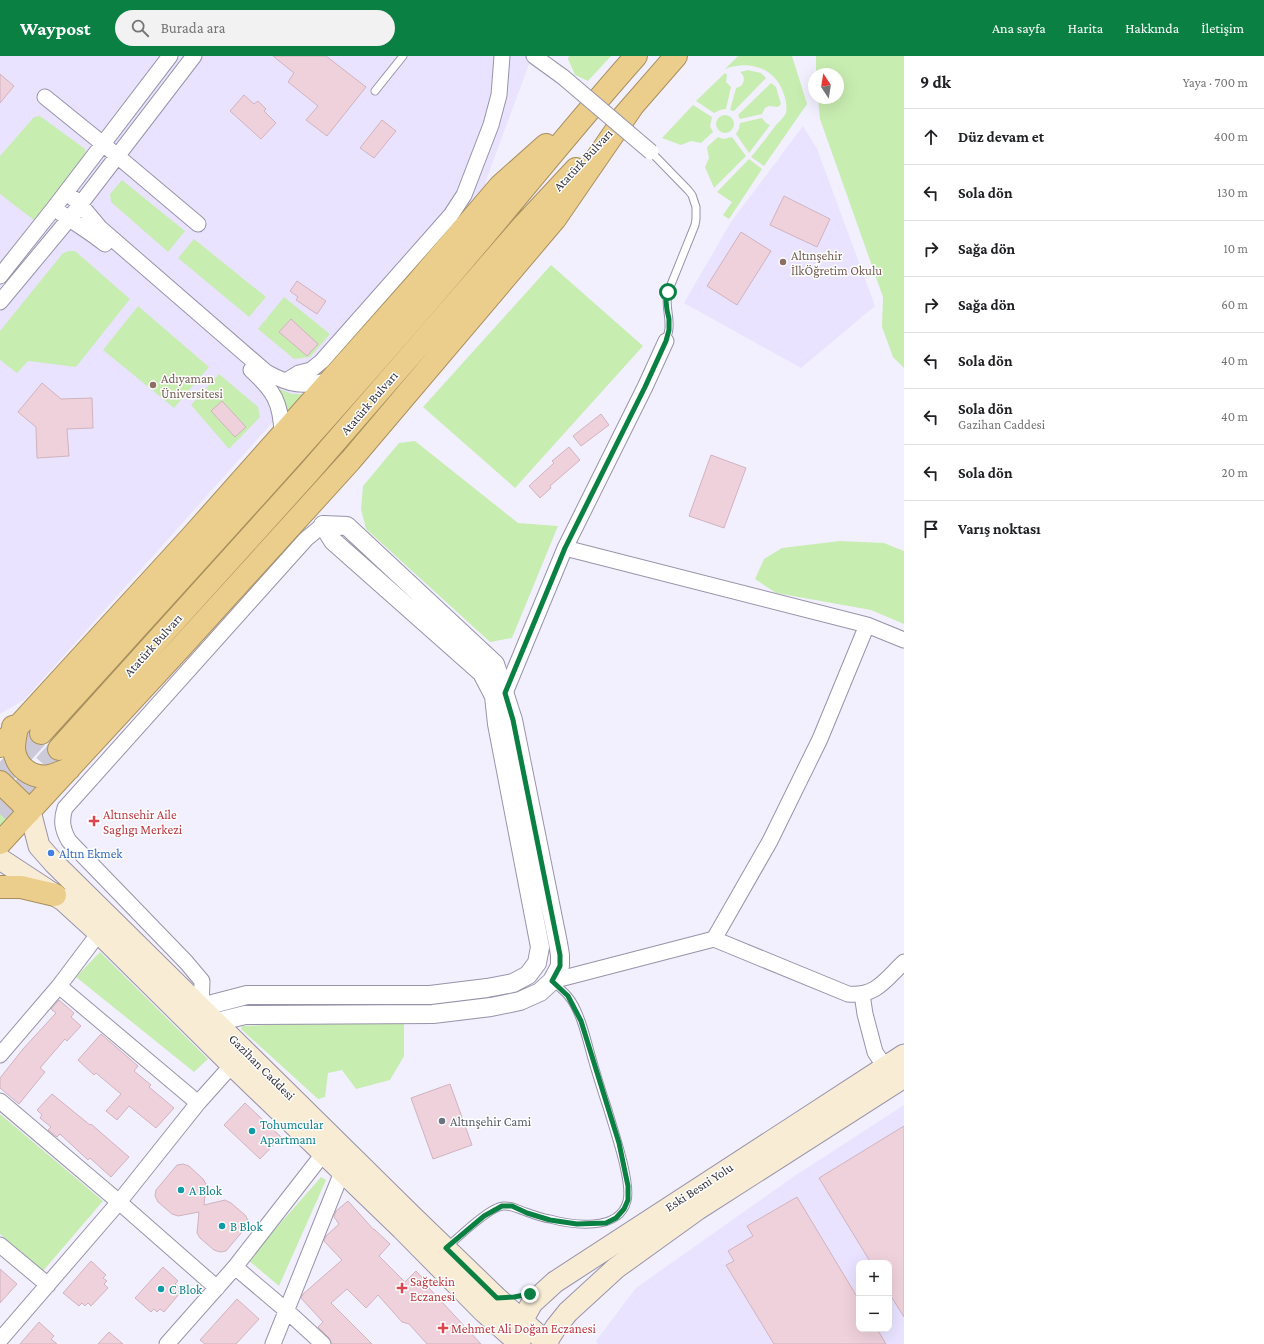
<!DOCTYPE html>
<html lang="tr">
<head>
<meta charset="utf-8">
<style>
  :root { --surface:#fff; --page:#f2f2f2; --text:#202124; --muted:#757577; --line:#e0e0e0; --accent:#0b8043 }
  body { margin:0; font-family:"Crimson Pro",serif; background:var(--page); color:var(--text) }
  .controls { position:absolute; right:12px; bottom:12px; display:grid; overflow:hidden; border-radius:8px; box-shadow:0 4px 16px #0002 }
  .controls button { width:36px; height:36px; display:grid; place-items:center; padding:0; border:0; border-bottom:1px solid var(--line); background:var(--surface); color:var(--text); font:20px sans-serif }
  .compass { position:absolute; left:808px; top:12px; width:36px; height:36px; border-radius:50%; background:var(--surface); box-shadow:0 4px 16px #0002; rotate:348deg }
  .stop { position:absolute; width:12px; height:12px; margin:-9px; border:3px solid #0b8043; border-radius:50%; background:#fff }
  .stop.end { background:#0b8043; border-color:#fff; box-shadow:0 1px 4px #0008 }
  .list { margin:0; padding:0; list-style:none }
  h2 { display:flex; justify-content:space-between; align-items:center; height:52px; margin:0; padding:0 16px; font-size:17px }
  h2 small { font-size:13px; font-weight:400; color:var(--muted) }
  .list li { display:grid; grid-template-columns:26px 1fr auto; gap:12px; align-items:center; box-sizing:border-box; height:56px; padding:0 16px; border-top:1px solid var(--line) }
  .list b { display:block; font-size:15px; white-space:nowrap }
  .list p { margin:0; font-size:13px; white-space:nowrap; color:var(--muted) }
  .list em { font-size:13px; font-style:normal; color:var(--muted) }
  .icon { flex:none; width:22px; height:22px; fill:none; stroke:currentColor; stroke-width:2; stroke-linecap:round; stroke-linejoin:round }
  .map { position:relative; flex:none; width:904px; height:1288px; overflow:hidden }
  header { display:flex; align-items:center; gap:24px; box-sizing:border-box; height:56px; padding:0 20px; background:var(--accent); color:#fff }
  header strong { font-size:19px }
  nav { display:flex; gap:22px; margin-inline-start:auto; font-size:14px }
  .search { width:280px; height:36px; background:var(--page); display:flex; align-items:center; gap:10px; box-sizing:border-box; padding:0 14px; border-radius:22px; color:var(--muted); font-size:15px }
  main { display:flex }
  aside { flex:1; background:var(--surface) }
  .map>svg:first-child { display:block }
  .built { fill:#e9e3ff; fill-rule:evenodd }
  .green { fill:#c8edb1 }
  .building { fill:#efd1dc; stroke:#d0b3bd }
  .lines { fill:none; stroke-linecap:round; stroke-linejoin:round }
  .trunk-tunnel { stroke:#ccc9d8; stroke-width:22; stroke-dasharray:22 11; stroke-linecap:butt }
  .service-casing { stroke:#9893ab; stroke-width:9 }
  .minor-casing { stroke:#9893ab; stroke-width:17 }
  .tertiary-casing { stroke:#9893ab; stroke-width:20 }
  .secondary-casing { stroke:#9893ab; stroke-width:23 }
  .trunk-casing { stroke:#a8905e; stroke-width:24 }
  .service { stroke:#fff; stroke-width:7 }
  .minor { stroke:#fff; stroke-width:15 }
  .tertiary { stroke:#fff; stroke-width:18 }
  .secondary { stroke:#f8edd4; stroke-width:21 }
  .trunk { stroke:#ebce8c; stroke-width:22 }
  .minor-bridge-casing { stroke:#9893ab; stroke-width:17; stroke-linecap:butt }
  .minor-bridge { stroke:#fff; stroke-width:15 }
  .route { stroke:#0b8043; stroke-width:5 }
  .education-dot { fill:#8d6e63; stroke:#fff; stroke-width:1.5 }
  .health-dot { fill:#e0444e; stroke:#fff; stroke-width:1.5 }
  .shop-dot { fill:#3f7fe0; stroke:#fff; stroke-width:1.5 }
  .worship-dot { fill:#6b7280; stroke:#fff; stroke-width:1.5 }
  .culture-dot { fill:#0f9aa8; stroke:#fff; stroke-width:1.5 }
  .labels { text-anchor:middle; dominant-baseline:central; stroke-width:3; stroke-linejoin:round; paint-order:stroke }
  .street-label { font-size:13px; fill:#35333d; stroke:#fff }
  .education-label { font-size:13px; fill:#785e54; stroke:#fff; text-anchor:start }
  .health-label { font-size:13px; fill:#be3a42; stroke:#fff; text-anchor:start }
  .shop-label { font-size:13px; fill:#366cbe; stroke:#fff; text-anchor:start }
  .worship-label { font-size:13px; fill:#5b616d; stroke:#fff; text-anchor:start }
  .culture-label { font-size:13px; fill:#0d838f; stroke:#fff; text-anchor:start }
</style>
</head>
<body>
<header>
<strong>Waypost</strong>
<div class="search"><svg class="icon" aria-label="search" viewBox="0 0 24 24"><circle cx="10" cy="10" r="6"/><path d="M15 15l6 6"/></svg>Burada ara</div>
<nav><a>Ana sayfa</a><a>Harita</a><a>Hakkında</a><a>İletişim</a></nav>
</header>
<main>
<div class="map">
<svg width="904" height="1288" viewBox="0 0 904 1288">
  <rect width="100%" height="100%" fill="#f2efff"/>
  <path class="built" d="M 0,0 L 532,0 L 484,130 L 24,644 L 0,658 Z
    M 803,70 L 817,93 L 875,250 L 801,312 L 684,247 L 731,166 Z
    M 904,1049 L 904,1288 L 598,1288 L 596,1285 L 636,1232 L 793,1121 ZM 859,1207 L 889,1207 L 889,1273 L 859,1273 Z"/>
  <path class="green" d="M 569,0 L 611,0 L 588,25 L 575,19 L 568,3 Z
    M 738,0 L 792,0 L 807,48 L 764,110 L 751,101 C 760,90 768,80 776,69 C 779,66 784,61 786,57 C 787,51 786,42 783,36 C 774,11 748,4 725,13 Z
    M 816,0 L 904,0 L 904,312 L 893,301 L 882,271 L 883,241 L 820,63 L 818,42 L 838,42 L 838,18 L 816,18 Z
    M 748,14 L 761,17 L 766,22 L 734,55 L 730,54 L 736,32 L 741,30 C 745,25 745,20 740,16 Z
    M 725,17 L 727,19 L 726,26 L 731,31 L 726,53 L 720,54 L 714,57 L 696,45 Z
    M 771,27 L 776,31 L 781,48 L 778,51 L 769,50 L 765,52 L 762,58 L 740,63 L 738,59 Z
    M 693,49 L 712,61 L 710,70 L 713,76 L 701,87 L 691,85 L 681,89 L 662,82 Z
    M716 68a9 9 0 1 1 18 0a9 9 0 1 1-18 0Z
    M 40,60 L 85,93 L 86,98 L 34,164 L 0,138 L 0,100 L 34,61 Z
    M 762,62 L 766,67 L 770,69 L 749,97 L 736,78 L 739,73 L 740,67 Z
    M 718,81 L 723,83 L 732,81 L 746,100 L 714,132 L 705,111 L 709,102 L 707,91 Z
    M 749,103 L 762,113 L 729,163 L 723,159 L 732,146 L 717,136 Z
    M 122,124 L 185,175 L 168,196 L 111,146 L 110,138 Z
    M 194,183 L 266,241 L 249,261 L 178,202 Z
    M 69,195 L 75,195 L 130,243 L 76,311 L 28,305 L 17,317 L 0,304 L 0,275 L 63,197 Z
    M 551,209 L 643,290 L 515,432 L 423,351 Z
    M 284,241 L 330,278 L 310,301 L 294,303 L 258,273 Z
    M 138,250 L 209,311 L 174,352 L 103,294 Z
    M 219,318 L 258,351 L 260,361 L 229,393 L 191,349 Z
    M 277,332 L 292,338 L 310,338 L 287,362 Z
    M 415,385 L 518,467 L 558,470 L 512,582 L 490,586 L 366,473 L 361,453 L 363,430 L 399,387 Z
    M 840,485 L 884,487 L 904,495 L 904,568 L 871,554 L 776,537 L 755,523 L 764,503 L 782,492 Z
    M 0,741 C 10,752 9,763 0,774 Z
    M 100,896 L 208,1003 L 194,1016 L 76,921 Z
    M 404,964 L 404,1000 L 390,1024 L 356,1033 L 342,1014 L 328,1017 L 325,1041 L 318,1043 L 241,973 L 242,970 Z
    M 0,1058 L 103,1145 L 43,1215 L 0,1178 Z
    M 321,1121 L 326,1124 L 279,1230 L 248,1204 Z"/>
  <path class="building" d="M 273,0 L 326,0 L 366,31 L 327,80 L 306,64 L 318,50 L 288,26 L 294,17 Z
    M 0,18 L 14,30 L 0,47 Z
    M 244,39 L 254,48 L 258,45 L 266,53 L 264,55 L 276,67 L 261,83 L 230,55 Z
    M 382,64 L 396,75 L 374,102 L 360,92 Z
    M 784,140 L 830,163 L 817,191 L 770,169 Z
    M 741,176 L 771,195 L 737,249 L 707,230 Z
    M 297,225 L 326,245 L 317,258 L 296,244 L 298,241 L 290,235 Z
    M 291,263 L 318,288 L 307,300 L 279,276 Z
    M 42,327 L 61,343 L 92,342 L 93,372 L 67,373 L 69,400 L 37,402 L 36,371 L 18,356 Z
    M 222,345 L 246,371 L 235,381 L 211,355 Z
    M 601,358 L 609,369 L 581,390 L 573,380 Z
    M 569,391 L 580,404 L 550,430 L 551,432 L 540,442 L 529,430 L 554,407 L 552,405 Z
    M 711,399 L 746,412 L 724,472 L 689,460 Z
    M 59,944 L 74,957 L 71,961 L 81,970 L 67,985 L 65,983 L 40,1012 L 45,1016 L 19,1048 L 0,1032 L 0,1022 L 23,993 L 56,957 L 51,953 Z
    M 101,978 L 138,1010 L 134,1015 L 151,1029 L 149,1031 L 174,1052 L 156,1072 L 129,1050 L 117,1064 L 106,1055 L 121,1038 L 96,1017 L 94,1019 L 78,1004 Z
    M 450,1028 L 472,1089 L 433,1103 L 411,1042 Z
    M 52,1038 L 90,1069 L 91,1068 L 129,1101 L 111,1121 L 90,1102 L 88,1104 L 60,1078 L 57,1081 L 48,1074 L 51,1071 L 40,1062 L 42,1059 L 37,1054 Z
    M 245,1047 L 281,1081 L 260,1103 L 224,1069 Z
    M 904,1070 L 904,1261 L 889,1237 L 889,1207 L 871,1207 L 819,1122 Z
    M 183,1108 L 189,1110 L 203,1123 L 206,1128 L 204,1149 L 225,1144 L 231,1147 L 245,1159 L 248,1164 L 247,1170 L 226,1195 L 220,1196 L 214,1194 L 200,1182 L 197,1177 L 199,1156 L 178,1160 L 172,1158 L 158,1146 L 155,1140 L 156,1134 L 177,1109 Z
    M 797,1141 L 859,1244 L 859,1273 L 877,1273 L 886,1288 L 774,1288 L 726,1209 L 734,1205 L 728,1195 L 753,1180 L 747,1170 Z
    M 348,1145 L 374,1174 L 374,1173 L 390,1188 L 379,1200 L 405,1226 L 416,1215 L 429,1229 L 428,1231 L 481,1288 L 427,1288 L 409,1268 L 402,1266 L 378,1239 L 366,1252 L 347,1233 L 331,1247 L 372,1288 L 332,1288 L 329,1282 L 318,1271 L 323,1266 L 301,1242 L 303,1238 L 342,1204 L 324,1185 L 326,1180 L 339,1168 L 334,1161 L 336,1155 Z
    M 91,1205 L 106,1219 L 103,1222 L 107,1225 L 104,1228 L 108,1232 L 91,1250 L 88,1247 L 85,1250 L 82,1247 L 79,1250 L 63,1237 Z
    M 163,1211 L 178,1225 L 175,1228 L 179,1231 L 176,1234 L 180,1237 L 164,1256 L 160,1253 L 157,1256 L 154,1253 L 151,1256 L 135,1242 Z
    M 0,1213 L 17,1228 L 0,1247 Z
    M 237,1243 L 259,1263 L 236,1288 L 205,1288 L 200,1284 Z
    M 39,1266 L 54,1280 L 51,1283 L 57,1288 L 20,1288 Z
    M 109,1276 L 123,1288 L 98,1288 Z"/>
  <g class="lines">
    <path class="trunk-tunnel" d="M 0,722 L 41,677
      M 0,758 L 59,693"/>
    <g class="service-casing">
      <path id="service" d="M 375,35 L 403,0
        M 651,96 L 688,134 L 692,139 L 696,151 L 696,163 L 695,169 L 668,236 C 665,251 670,258 669,272 C 669,276 667,280 666,285
        M 447,1191 C 459,1181 489,1151 503,1150 C 512,1149 519,1154 526,1156 C 534,1159 542,1162 550,1163 C 572,1169 619,1176 627,1145 C 632,1126 614,1075 608,1054 C 602,1036 596,1017 591,999 C 586,981 580,954 568,940 C 563,934 557,930 552,925"/>
    </g>
    <g class="minor-casing">
      <path id="minor" d="M 534,0 L 563,21
        M 45,41 L 103,88 L 198,168
        M 66,136 L 80,148 L 100,172 L 266,316 C 291,330 303,331 330,324
        M 54,152 C 71,165 89,175 105,188
        M 0,220 L 54,152 L 170,0
        M 0,246 L 69,163 L 194,0
        M 251,314 C 274,335 281,346 282,378
        M 286,325 L 299,317 L 311,314 L 322,305 L 451,159 L 464,139 L 491,69 L 499,39 L 502,0
        M 565,492 L 867,569 L 904,584
        M 499,639 L 505,637 L 565,492 L 645,331 L 666,285
        M 714,883 L 848,938 C 876,941 886,923 904,906
        M 552,925 L 714,883 L 770,785 L 820,683 L 867,569
        M 59,930 L 198,1047
        M 862,938 L 865,958 L 875,996 L 885,1011
        M 201,951 L 202,925 L 186,906 L 69,785 C 62,773 61,764 65,752 L 306,483 L 323,469
        M 0,999 L 59,930 L 99,877
        M 0,1045 L 119,1146 L 217,1232
        M 0,1189 L 48,1229
        M 235,1211 L 287,1255 L 323,1288
        M 0,1284 L 119,1146 L 198,1047 L 232,1009
        M 167,1288 L 235,1211 L 323,1098
        M 273,1288 L 342,1116"/>
    </g>
    <g class="tertiary-casing">
      <path id="tertiary" d="M 201,951 L 247,939 L 430,939 L 487,932 L 513,927 L 528,919 L 537,907 L 540,891 L 497,668 L 494,640 L 482,617 L 333,485 L 323,469
        M 217,966 L 245,959 L 433,958 L 491,951 L 520,945 L 540,936 L 552,925 L 560,910 L 560,899 L 558,887 L 513,664 L 495,608 L 347,470 L 323,469"/>
    </g>
    <g class="secondary-casing">
      <path id="secondary" d="M 30,755 L 39,790 L 54,807 L 413,1161 L 497,1242 L 548,1288
        M 0,803 L 64,845 L 99,877 L 232,1009 L 402,1173 L 484,1256 L 520,1288
        M 515,1277 L 532,1247 L 555,1226 L 904,999
        M 545,1288 L 556,1271 L 568,1256 L 616,1212 L 698,1153 L 904,1021"/>
    </g>
    <g class="trunk-casing">
      <path id="trunk" d="M 622,62 L 676,0
        M 13,671 L 17,670 C 16,677 14,685 14,692 C 15,710 31,723 49,720 C 56,719 62,715 69,713
        M 41,677 C 178,526 316,376 449,221 C 512,148 572,72 636,0
        M 0,690 L 193,479 L 417,227 L 500,130 L 546,89
        M 59,693 L 310,415 L 522,171 L 576,113
        M 0,726 L 30,755
        M 0,787 L 182,590 L 350,405 L 555,163 L 632,51
        M 0,831 L 21,831 L 55,839"/>
    </g>
    <use href="#service" class="service"/>
    <use href="#minor" class="minor"/>
    <use href="#tertiary" class="tertiary"/>
    <use href="#secondary" class="secondary"/>
    <use href="#trunk" class="trunk"/>
    <g class="minor-bridge-casing">
      <path id="minor-bridge" d="M 563,21 L 651,96"/>
    </g>
    <use href="#minor-bridge" class="minor-bridge"/>
  </g>
  <g class="lines">
    <path class="route" d="M 530,1238 L 514,1241 L 497,1242 L 446,1192 L 484,1160 L 502,1150 L 512,1150 L 527,1157 L 550,1164 L 577,1168 L 606,1167 L 616,1162 L 624,1153 L 628,1144 L 628,1130 L 619,1087 L 581,965 L 568,940 L 552,925 L 560,910 L 560,899 L 513,664 L 505,637 L 565,492 L 645,331 L 666,285 L 669,274 L 669,263 L 667,254 L 666,245 L 668,236"/>
  </g>
  <g class="education-dot">
    <circle cx="783" cy="206" r="4"/>
    <circle cx="153" cy="329" r="4"/>
  </g>
  <g class="health-dot">
    <path d="M92 759h4v4h4v4h-4v4h-4v-4h-4v-4h4z"/>
    <path d="M400 1226h4v4h4v4h-4v4h-4v-4h-4v-4h4z"/>
    <path d="M441 1266h4v4h4v4h-4v4h-4v-4h-4v-4h4z"/>
  </g>
  <circle class="shop-dot" cx="51" cy="797" r="4"/>
  <circle class="worship-dot" cx="442" cy="1065" r="4"/>
  <g class="culture-dot">
    <circle cx="252" cy="1075" r="4"/>
    <circle cx="181" cy="1134" r="4"/>
    <circle cx="222" cy="1170" r="4"/>
    <circle cx="161" cy="1233" r="4"/>
  </g>
  <g class="labels">
    <g class="street-label">
      <text transform="translate(583 104) rotate(-47)">Atatürk Bulvarı</text>
      <text transform="translate(369 347) rotate(-49)">Atatürk Bulvarı</text>
      <text transform="translate(153 589) rotate(-48)">Atatürk Bulvarı</text>
      <text transform="translate(262 1011) rotate(45)">Gazihan Caddesi</text>
      <text transform="translate(699 1131) rotate(-33)">Eski Besni Yolu</text>
    </g>
    <g class="education-label">
      <text x="791" y="199">Altınşehir<tspan x="791" dy="15">İlkÖğretim Okulu</tspan></text>
      <text x="161" y="322">Adıyaman<tspan x="161" dy="15">Üniversitesi</tspan></text>
    </g>
    <g class="health-label">
      <text x="103" y="758">Altınsehir Aile<tspan x="103" dy="15">Saglıgı Merkezi</tspan></text>
      <text x="410" y="1225">Sağtekin<tspan x="410" dy="15">Eczanesi</tspan></text>
      <text x="451" y="1272">Mehmet Ali Doğan Eczanesi</text>
    </g>
    <g class="shop-label">
      <text x="59" y="797">Altın Ekmek</text>
    </g>
    <g class="worship-label">
      <text x="450" y="1065">Altınşehir Cami</text>
    </g>
    <g class="culture-label">
      <text x="260" y="1068">Tohumcular<tspan x="260" dy="15">Apartmanı</tspan></text>
      <text x="189" y="1134">A Blok</text>
      <text x="230" y="1170">B Blok</text>
      <text x="169" y="1233">C Blok</text>
    </g>
  </g>
</svg>
<div class="controls">
<button>+</button>
<button>−</button>
</div>
<svg class="compass" viewBox="-18 -18 36 36"><path d="M0-13l5 13h-10z" fill="#e53935"/><path d="M0 13l5-13h-10z" fill="#757577"/></svg>
<div class="stop" style="left:668px;top:236px"></div>
<div class="stop end" style="left:530px;top:1238px"></div>
</div>
<aside>
<h2>9 dk<small>Yaya · 700 m</small></h2>
<ul class="list">
<li><svg class="icon" aria-label="ahead" viewBox="0 0 24 24"><path d="M12 20V5M6 11l6-6 6 6"/></svg><div><b>Düz devam et</b></div><em>400 m</em></li>
<li><svg class="icon" aria-label="left" viewBox="0 0 24 24"><path d="M17 20v-9H6M10 6l-5 5 5 5"/></svg><div><b>Sola dön</b></div><em>130 m</em></li>
<li><svg class="icon" aria-label="right" viewBox="0 0 24 24"><path d="M7 20v-9h11M14 6l5 5-5 5"/></svg><div><b>Sağa dön</b></div><em>10 m</em></li>
<li><svg class="icon" aria-label="right" viewBox="0 0 24 24"><path d="M7 20v-9h11M14 6l5 5-5 5"/></svg><div><b>Sağa dön</b></div><em>60 m</em></li>
<li><svg class="icon" aria-label="left" viewBox="0 0 24 24"><path d="M17 20v-9H6M10 6l-5 5 5 5"/></svg><div><b>Sola dön</b></div><em>40 m</em></li>
<li><svg class="icon" aria-label="left" viewBox="0 0 24 24"><path d="M17 20v-9H6M10 6l-5 5 5 5"/></svg><div><b>Sola dön</b><p>Gazihan Caddesi</p></div><em>40 m</em></li>
<li><svg class="icon" aria-label="left" viewBox="0 0 24 24"><path d="M17 20v-9H6M10 6l-5 5 5 5"/></svg><div><b>Sola dön</b></div><em>20 m</em></li>
<li><svg class="icon" aria-label="arrive" viewBox="0 0 24 24"><path d="M6 21V4h12l-3 4 3 4H6"/></svg><div><b>Varış noktası</b></div></li>
</ul>
</aside>
</main>
</body>
</html>
